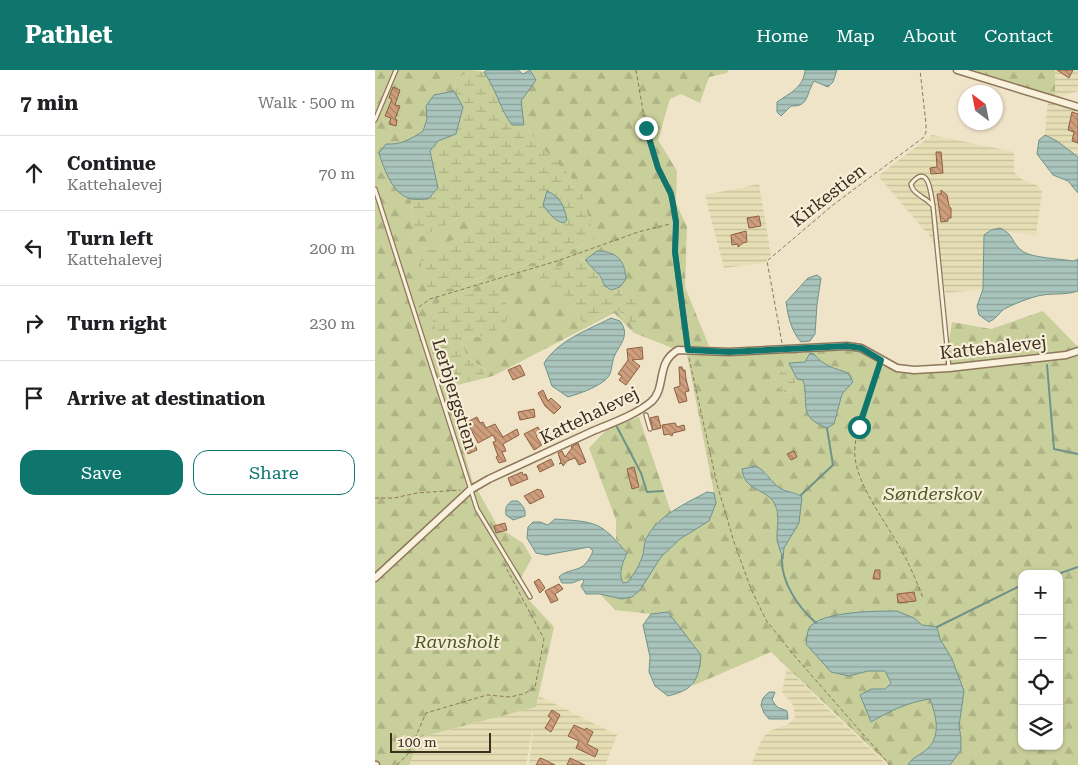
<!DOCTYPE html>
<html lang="en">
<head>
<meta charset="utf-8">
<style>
  :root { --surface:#fff; --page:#f2f2f2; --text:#202124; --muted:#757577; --line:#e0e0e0; --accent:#0f766e }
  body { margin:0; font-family:"Roboto Serif",serif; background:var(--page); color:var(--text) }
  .controls { position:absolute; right:15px; bottom:15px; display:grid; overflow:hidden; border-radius:10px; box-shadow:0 1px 4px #0004 }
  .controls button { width:45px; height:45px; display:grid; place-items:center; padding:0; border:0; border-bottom:1px solid var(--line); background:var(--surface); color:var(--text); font:25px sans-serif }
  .compass { position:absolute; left:583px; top:15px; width:45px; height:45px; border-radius:50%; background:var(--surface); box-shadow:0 1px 4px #0004; rotate:328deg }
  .scale { position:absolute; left:15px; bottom:12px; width:101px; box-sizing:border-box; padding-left:5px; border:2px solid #3d2e20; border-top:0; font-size:14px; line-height:18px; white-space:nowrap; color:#3d2e20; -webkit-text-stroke:4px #f7eed8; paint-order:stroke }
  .stop { position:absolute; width:15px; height:15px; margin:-11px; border:4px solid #0f766e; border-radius:50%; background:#fff }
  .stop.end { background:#0f766e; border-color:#fff; box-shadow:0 1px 5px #0008 }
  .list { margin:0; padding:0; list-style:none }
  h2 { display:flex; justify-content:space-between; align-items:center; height:65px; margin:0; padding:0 20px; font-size:21px }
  h2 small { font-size:16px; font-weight:400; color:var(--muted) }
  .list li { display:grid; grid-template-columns:32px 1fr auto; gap:15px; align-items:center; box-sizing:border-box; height:75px; padding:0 20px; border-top:1px solid var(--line) }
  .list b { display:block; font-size:19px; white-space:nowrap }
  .list p { margin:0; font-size:16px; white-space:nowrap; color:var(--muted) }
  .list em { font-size:16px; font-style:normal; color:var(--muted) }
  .actions { display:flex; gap:10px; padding:15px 20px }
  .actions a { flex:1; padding:11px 0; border:1px solid var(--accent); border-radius:15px; text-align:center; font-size:18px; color:var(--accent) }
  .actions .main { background:var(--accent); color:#fff }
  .icon { flex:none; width:28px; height:28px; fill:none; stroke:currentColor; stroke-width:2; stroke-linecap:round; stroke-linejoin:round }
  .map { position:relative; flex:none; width:703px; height:695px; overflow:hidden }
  header { display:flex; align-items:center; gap:30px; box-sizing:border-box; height:70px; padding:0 25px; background:var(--accent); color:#fff }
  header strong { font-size:24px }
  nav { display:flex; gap:28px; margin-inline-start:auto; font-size:18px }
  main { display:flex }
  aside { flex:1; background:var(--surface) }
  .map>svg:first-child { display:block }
  .farmland { fill:url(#farmland-rules) }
  .forest { fill:url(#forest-firs); fill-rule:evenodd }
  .wetland { fill:url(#wetland-marsh) }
  .water { fill:url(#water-rules); stroke:#6f938a }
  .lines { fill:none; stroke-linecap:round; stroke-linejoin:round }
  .stream { stroke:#6f938a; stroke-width:2 }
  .building { fill:url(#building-back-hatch); stroke:#8d5f41 }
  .lane-casing { stroke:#8d765c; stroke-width:5.5 }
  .street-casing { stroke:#8d765c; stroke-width:9 }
  .path { stroke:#8d765c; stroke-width:1; stroke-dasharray:4 2.5; stroke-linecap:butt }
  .lane { stroke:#faf1dc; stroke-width:3 }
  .street { stroke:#faf1dc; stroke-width:6 }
  .route { stroke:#0f766e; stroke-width:6 }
  .labels { text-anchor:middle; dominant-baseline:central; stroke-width:4.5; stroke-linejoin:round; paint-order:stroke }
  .street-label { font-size:18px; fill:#3d2e20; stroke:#f7eed8 }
  .park-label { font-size:18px; font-style:italic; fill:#4d5a26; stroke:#f7eed8 }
</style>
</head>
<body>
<header>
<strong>Pathlet</strong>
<nav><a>Home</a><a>Map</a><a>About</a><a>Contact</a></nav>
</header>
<main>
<aside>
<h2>7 min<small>Walk · 500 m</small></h2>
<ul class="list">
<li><svg class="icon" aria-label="ahead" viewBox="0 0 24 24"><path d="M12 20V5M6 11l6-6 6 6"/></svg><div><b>Continue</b><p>Kattehalevej</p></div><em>70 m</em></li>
<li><svg class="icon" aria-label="left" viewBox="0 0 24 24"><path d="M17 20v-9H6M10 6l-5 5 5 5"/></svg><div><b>Turn left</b><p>Kattehalevej</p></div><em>200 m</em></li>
<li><svg class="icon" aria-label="right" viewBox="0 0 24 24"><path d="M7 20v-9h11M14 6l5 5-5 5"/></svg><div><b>Turn right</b></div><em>230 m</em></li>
<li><svg class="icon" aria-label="arrive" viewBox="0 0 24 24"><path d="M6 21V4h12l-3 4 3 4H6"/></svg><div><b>Arrive at destination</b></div></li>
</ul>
<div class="actions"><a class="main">Save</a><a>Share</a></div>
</aside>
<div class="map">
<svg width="703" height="695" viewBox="0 0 703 695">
  <defs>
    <pattern id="farmland-rules" width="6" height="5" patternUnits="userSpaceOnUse" patternTransform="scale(1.25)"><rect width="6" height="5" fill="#e6deb5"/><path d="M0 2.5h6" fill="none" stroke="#c6bf9b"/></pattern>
    <pattern id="forest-firs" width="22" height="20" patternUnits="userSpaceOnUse" patternTransform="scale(1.25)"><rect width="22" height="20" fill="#c9cf9b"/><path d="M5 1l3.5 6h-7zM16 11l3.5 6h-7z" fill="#aeb285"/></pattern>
    <pattern id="wetland-marsh" width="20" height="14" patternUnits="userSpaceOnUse" patternTransform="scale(1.25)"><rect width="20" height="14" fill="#c9cf9b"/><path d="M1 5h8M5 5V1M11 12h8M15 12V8" fill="none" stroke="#aeb285"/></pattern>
    <pattern id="water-rules" width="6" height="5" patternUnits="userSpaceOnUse" patternTransform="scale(1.25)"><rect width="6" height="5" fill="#a9c4bc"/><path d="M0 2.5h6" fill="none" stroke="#8ba098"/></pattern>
    <pattern id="building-back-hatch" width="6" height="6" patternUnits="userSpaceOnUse" patternTransform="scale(1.25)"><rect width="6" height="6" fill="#cf9f7d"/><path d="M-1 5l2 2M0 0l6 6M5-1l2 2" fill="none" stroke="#a98266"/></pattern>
  </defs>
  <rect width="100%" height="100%" fill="#f0e4c8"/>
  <path class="farmland" d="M 680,0 L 703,0 L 703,21 L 680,28 Z
    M 673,31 L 703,40 L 703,87 L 682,71 L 670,65 Z
    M 557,65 L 639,82 L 639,102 L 648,110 L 663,116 L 667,122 L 661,165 L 634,162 L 625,158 L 615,160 L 609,166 L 608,219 L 571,223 L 557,169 L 503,106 Z
    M 384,114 L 396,185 L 390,193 L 349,198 L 330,125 Z
    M 412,598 L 449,635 L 512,695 L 376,695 L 387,669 L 394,661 L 411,655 L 419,650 L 420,644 L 418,635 L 407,622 Z
    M 164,626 L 242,665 L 230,695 L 154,695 L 159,652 L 151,695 L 34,695 L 46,667 L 161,637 Z"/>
  <path class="forest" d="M 0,0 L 97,0 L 81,9 L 79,21 L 59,25 L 51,36 L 52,49 L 48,61 C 36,69 26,75 11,75 L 19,117 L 36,129 L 39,168 L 64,159 L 89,145 L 98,152 L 96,162 L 47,184 L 85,217 L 107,207 L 185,185 L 220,169 L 164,74 L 149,55 L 146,31 L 161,10 L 155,0 L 353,0 L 352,3 L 334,7 L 325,33 L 306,24 L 295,29 L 283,70 L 302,101 L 301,133 L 312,157 L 310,217 L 334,276 L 300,279 L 259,263 L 239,243 L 118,306 L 71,318 L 97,410 L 123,457 L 148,473 L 157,488 L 143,513 L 154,530 L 179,557 L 161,637 L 46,667 L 34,695 L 0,695 ZM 205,188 L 210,190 L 211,188 L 251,209 L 245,217 L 247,225 L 257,229 L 250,248 L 242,240 L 235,241 L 209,255 L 194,230 ZM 54,239 L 112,267 L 89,266 L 87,273 L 92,288 L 111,299 L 109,306 L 85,312 L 76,302 Z
    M 600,0 L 680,0 L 680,28 L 600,1 Z
    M 668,241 L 703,277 L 703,695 L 575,695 L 586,680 L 586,668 L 584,656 L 589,621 L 577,589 L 565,569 L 562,557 L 547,556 L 539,548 L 443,551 L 435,558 L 474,606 L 493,601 L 510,600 L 516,612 L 510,619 L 496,619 L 485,626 L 496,652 C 516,640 533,632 555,629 C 561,646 567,667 551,680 C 544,686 537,687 533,695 L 514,695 L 396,582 L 317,616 L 325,599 L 293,542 L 276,544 L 240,540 L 225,524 L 247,529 L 257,527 L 265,520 L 286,487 L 305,469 L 334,451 L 341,433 L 312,285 L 399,284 L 480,279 L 513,298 L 569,302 L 577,252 L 616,259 ZM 434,284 L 439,284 L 448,293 L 466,300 L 473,318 L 467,324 L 461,347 L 431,321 L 428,310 L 422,309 L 414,323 L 409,322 L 397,312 L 409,298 L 410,293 L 430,292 ZM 391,402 L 402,417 L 422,423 L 427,427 L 424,453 L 409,478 L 408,487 L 402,467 L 404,451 L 400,434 L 394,426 L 367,405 ZM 647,504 L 684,504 L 684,676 L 647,676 Z
    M 264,347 L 296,442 L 282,453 L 270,470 L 267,487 L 260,503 L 253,512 L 248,513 C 244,503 248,492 252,483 L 241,469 L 241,450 L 214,378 L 233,358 Z"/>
  <path class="wetland" d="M 97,0 L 109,2 C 121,19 125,39 137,55 L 149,55 L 164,74 L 196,107 L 207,125 L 220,169 L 185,185 L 107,207 L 85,217 L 54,222 L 46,200 L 46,184 L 96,162 L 98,153 L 89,145 L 64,159 L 39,169 L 36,129 L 53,129 L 63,118 L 55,81 L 63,71 L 81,64 L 88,37 L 79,21 L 81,9 Z
    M 205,188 C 221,196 224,211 236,220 L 245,217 L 247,225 L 257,229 L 266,237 L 260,256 L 242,240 L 235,241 L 209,255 L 194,230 L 168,213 L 164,205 Z
    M 119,219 L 128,227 L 135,241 L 130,254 L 112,267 L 89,266 L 87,273 L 92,288 L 111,299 L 109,306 L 85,313 L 69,289 L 54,239 L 68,230 Z
    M 410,293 L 414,293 L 422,309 L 414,323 L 409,322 L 397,312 L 409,298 Z"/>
  <path class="water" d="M 112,0 L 143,0 L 148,4 L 155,0 L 161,10 L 146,31 L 149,55 L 137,55 C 125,39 121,19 109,2 Z
    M 430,0 L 462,0 L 458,12 L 453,17 L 439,11 C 431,24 434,37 416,36 L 406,46 L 402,42 L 402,32 C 415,23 429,17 430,0 Z
    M 79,21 L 88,37 L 81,64 L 63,71 L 55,81 L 63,118 L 53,129 C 48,129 42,130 37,129 C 18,126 9,99 4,83 L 11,74 C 26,75 36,69 48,61 L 52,49 L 51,36 L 59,25 Z
    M 670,65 L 682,71 L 703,87 L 703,123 L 693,111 L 678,105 L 662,84 L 664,70 Z
    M 172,121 C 186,127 189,136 192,150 L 189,153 C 179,151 174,143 168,135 Z
    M 625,158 C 639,164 636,172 646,180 C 654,188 687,189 699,191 L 703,189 L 703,221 C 689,226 674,222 659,227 C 649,230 639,234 629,239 C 624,243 621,249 614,252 L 604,245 L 602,236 L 608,219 L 609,165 L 616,160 Z
    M 222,181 C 241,181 250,190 251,209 L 245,217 L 236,220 L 230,216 L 225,206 L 210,190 Z
    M 442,205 L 446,208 L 442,234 L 440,264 L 435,271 L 426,272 C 416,261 413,246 411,232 L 433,208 Z
    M 236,248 L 245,251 C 257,267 242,276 238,290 C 236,299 237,305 229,311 C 218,319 206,323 193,327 L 177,316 L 169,293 C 184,270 211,261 236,248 Z
    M 435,283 L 439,284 C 448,296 460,298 473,303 L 478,312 L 467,324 L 459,354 L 452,358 C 421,346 435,334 428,310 L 422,309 L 414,293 L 430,292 Z
    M 381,396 C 393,403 393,408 402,416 C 408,422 420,421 427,427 L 424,453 L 409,478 L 408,489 C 406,482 402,474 402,466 C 402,456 405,444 400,435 C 393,418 369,422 367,399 Z
    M 332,422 L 339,423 L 341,433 L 334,451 L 305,469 L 286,487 L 265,520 L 257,527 L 247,529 L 225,524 L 211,524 L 206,516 L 209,511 L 207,509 L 197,513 L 187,513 L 184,507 C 191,499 204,502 211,493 C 214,490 216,485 218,481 L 214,477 L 171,485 L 161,483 L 152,468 L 153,457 L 158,452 L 165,452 L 173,455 L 180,449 C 221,452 225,451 252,483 C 248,492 243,503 248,513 L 253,512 C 259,504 265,495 268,484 C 269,479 269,473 271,469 C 283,445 310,434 332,422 Z
    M 137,431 L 143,431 C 148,436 151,439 150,446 L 138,450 L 131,445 C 130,438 131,435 137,431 Z
    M 522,541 L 539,548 L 547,555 L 562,557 L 565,569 L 577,589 L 589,621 L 584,656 L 586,668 L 586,680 L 575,695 L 533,695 C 537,687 544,686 551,680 C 567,667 561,646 555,629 C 533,632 515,641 496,652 L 485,625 L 496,619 L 510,619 L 516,613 L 510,601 L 493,601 L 474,606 L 456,602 L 431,574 C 432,569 432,562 434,558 C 445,541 503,541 522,541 Z
    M 293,542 L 326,585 C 324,611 318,620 293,626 L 280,616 L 274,602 L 275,587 L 268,555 L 276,544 Z
    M 394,622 L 400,622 L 397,630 L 402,637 L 412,641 L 413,649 L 394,649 L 389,643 L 386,635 L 388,628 Z"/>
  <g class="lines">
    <path class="stream" d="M 672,295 L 679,379 L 703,384
      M 242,357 L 266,403 L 272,422 L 288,421
      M 426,425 L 458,395 L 452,358
      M 407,486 C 405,511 423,537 441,553
      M 683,504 L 703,497
      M 562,557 L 647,515"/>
  </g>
  <path class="building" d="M 682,0 L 698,0 L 694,8 Z
    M 18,17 L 25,20 L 20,35 L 25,36 L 20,49 L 22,50 L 21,56 L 14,54 L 16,48 L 10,46 L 17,29 L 14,28 Z
    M 697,42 L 703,44 L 703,73 L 697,71 L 699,62 L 693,60 Z
    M 561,82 L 566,82 L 568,103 L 556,104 L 555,98 L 562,97 Z
    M 566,120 L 572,125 L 574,136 L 576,138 L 576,148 L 573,148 L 573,151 L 566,152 L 562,124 L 566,124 Z
    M 384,146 L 386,156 L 374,158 L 372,148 Z
    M 371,161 L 372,172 L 368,173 L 363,177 L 363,174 L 357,175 L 356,165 Z
    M 267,277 L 268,289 L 257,290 L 265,296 L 251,315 L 244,310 L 247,306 L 243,304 L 253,290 L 252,279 Z
    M 145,295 L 150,305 L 138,310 L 133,300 Z
    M 304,297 L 307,297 L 308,300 L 310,300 L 311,309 L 314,321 L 310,322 L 312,331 L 304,333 L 299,318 L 305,316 Z
    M 168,320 L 173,331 L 176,328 L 186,337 L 179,344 L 170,336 L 163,323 Z
    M 159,339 L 160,347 L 145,350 L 143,342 Z
    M 283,346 L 286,358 L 278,360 L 275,348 Z
    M 102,347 L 105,353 L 108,352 L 111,358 L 120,354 L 128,367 L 142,359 L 144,365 L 128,374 L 131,381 L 127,382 L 131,391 L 124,393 L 121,387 L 123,386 L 118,372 L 121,371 L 118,365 L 103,373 L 92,352 Z
    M 300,353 L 302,357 L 309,355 L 310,360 L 298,363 L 297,366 L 294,364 L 289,365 L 287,355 Z
    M 163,357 L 166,363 L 161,366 L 167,375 L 159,380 L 149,364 Z
    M 99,372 L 102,380 L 93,384 L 90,377 Z
    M 203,373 L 211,392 L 204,395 L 200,388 L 192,391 L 188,396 L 187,393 L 184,394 L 186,392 L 183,383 L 187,381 L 190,387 L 197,378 L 196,377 Z
    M 419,381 L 422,387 L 416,390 L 412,384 Z
    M 176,389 L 179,395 L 165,402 L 162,396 Z
    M 259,397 L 264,417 L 257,419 L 252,399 Z
    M 147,402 L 148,405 L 151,404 L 153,409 L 136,416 L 133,408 Z
    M 163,419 L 164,420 L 166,420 L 169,427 L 155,434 L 149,426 Z
    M 130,453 L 132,460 L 121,463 L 119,456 Z
    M 500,500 L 505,500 L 505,509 L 498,509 Z
    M 164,509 L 170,518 L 165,523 L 159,512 Z
    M 184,514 L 188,519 L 180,524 L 183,530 L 176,533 L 170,521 Z
    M 539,522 L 541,531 L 523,533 L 522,524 Z
    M 177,640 L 185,645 L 176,662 L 170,658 L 176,648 L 173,646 Z
    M 199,655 L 210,660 L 211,658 L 218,662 L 212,674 L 223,680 L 220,687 L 201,678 L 204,671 L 193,666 Z
    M 165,688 L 168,689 L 180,695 L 161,695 Z
    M 195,688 L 210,695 L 192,695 Z"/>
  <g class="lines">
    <g class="lane-casing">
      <path id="lane" d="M 0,50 L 21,0
        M 271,58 L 283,98 L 296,124 L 298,134 L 301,152 L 300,182 L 313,280
        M 0,119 L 102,439 L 155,527
        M 558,136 C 551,127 537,124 536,114 C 554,91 556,125 558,136 L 572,277 L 574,298
        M 271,345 L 275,359"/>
    </g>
    <g class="street-casing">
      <path id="street" d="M 582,0 L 703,37
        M 0,508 L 95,420 L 114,409 C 148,393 183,377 218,361 C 237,353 260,345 276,332 C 292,318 280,293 303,280 L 354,282 L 472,276 L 486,278 L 522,298 L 539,300 L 574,298 L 691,285 L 703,281
        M 0,695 L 1,695"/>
    </g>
    <path class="path" d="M 261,0 L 270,52
      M 44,237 L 55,229 L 182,191 L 263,162 L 295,154
      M 407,273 L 392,191 L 458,135 L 549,67 L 551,62 L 551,54 L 545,0
      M 314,288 L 342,414 L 359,472 L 376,519 L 391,550 L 417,583 L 515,695
      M 505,296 C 496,322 483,349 480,376 C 476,408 509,449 524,476 C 534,493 541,510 548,528
      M 0,428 L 19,428 L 42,423 L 85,420
      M 22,695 L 33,684 L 51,643 L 112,625 L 135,627 L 148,624 L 160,618 L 169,569 L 129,494"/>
    <use href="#lane" class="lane"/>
    <use href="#street" class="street"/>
  </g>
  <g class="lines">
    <path class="route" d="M 271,58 L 283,98 L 296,124 L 298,134 L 301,152 L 300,182 L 313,280 L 354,282 L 472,276 L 486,278 L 506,290 L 484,357"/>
  </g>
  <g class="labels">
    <g class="street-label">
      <text transform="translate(453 125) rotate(-38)">Kirkestien</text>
      <text transform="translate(618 277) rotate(-6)">Kattehalevej</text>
      <text transform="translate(80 324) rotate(73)">Lerbjergstien</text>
      <text transform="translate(214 345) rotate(-26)">Kattehalevej</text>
    </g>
    <g class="park-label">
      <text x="558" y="423">Sønderskov</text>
      <text x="82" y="571">Ravnsholt</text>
    </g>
  </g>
</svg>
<div class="controls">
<button>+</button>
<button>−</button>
<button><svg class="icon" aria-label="locate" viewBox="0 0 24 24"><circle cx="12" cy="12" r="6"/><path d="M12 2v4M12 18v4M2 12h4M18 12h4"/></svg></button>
<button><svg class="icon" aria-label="layers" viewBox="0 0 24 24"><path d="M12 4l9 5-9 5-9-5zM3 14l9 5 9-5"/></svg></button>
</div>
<svg class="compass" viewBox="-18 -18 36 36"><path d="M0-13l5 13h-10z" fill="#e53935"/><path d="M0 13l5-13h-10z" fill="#757577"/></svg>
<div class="scale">100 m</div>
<div class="stop" style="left:484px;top:357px"></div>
<div class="stop end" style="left:271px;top:58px"></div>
</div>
</main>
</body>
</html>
